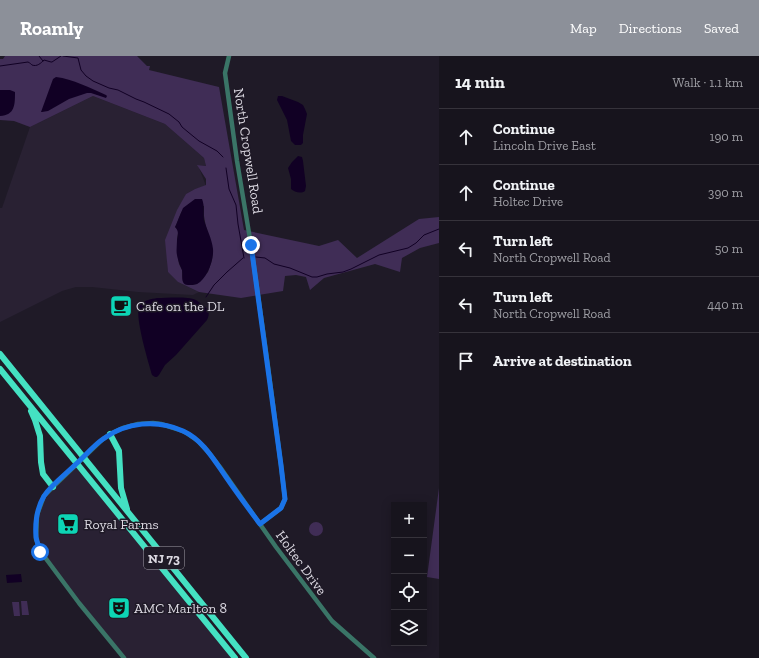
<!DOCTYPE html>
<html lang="en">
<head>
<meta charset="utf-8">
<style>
  :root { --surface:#17141d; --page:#201d26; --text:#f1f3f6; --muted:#9e9ea4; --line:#36333b; --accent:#8c9099 }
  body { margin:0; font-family:"Zilla Slab",serif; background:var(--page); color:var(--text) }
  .controls { position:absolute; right:12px; bottom:12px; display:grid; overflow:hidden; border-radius:0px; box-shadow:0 2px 10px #0003 }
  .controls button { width:36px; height:36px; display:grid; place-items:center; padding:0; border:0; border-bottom:1px solid var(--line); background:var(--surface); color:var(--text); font:20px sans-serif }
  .stop { position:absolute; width:12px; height:12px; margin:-9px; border:3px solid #1a73e8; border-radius:50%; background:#fff }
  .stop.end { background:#1a73e8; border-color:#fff; box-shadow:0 1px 4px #0008 }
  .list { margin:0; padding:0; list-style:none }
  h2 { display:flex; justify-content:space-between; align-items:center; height:52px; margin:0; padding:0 16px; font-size:17px }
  h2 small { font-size:13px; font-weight:400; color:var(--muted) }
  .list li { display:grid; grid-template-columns:26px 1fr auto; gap:12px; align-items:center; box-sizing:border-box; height:56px; padding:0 16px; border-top:1px solid var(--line) }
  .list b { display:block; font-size:15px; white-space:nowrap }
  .list p { margin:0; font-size:13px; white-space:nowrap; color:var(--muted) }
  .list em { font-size:13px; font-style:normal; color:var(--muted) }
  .icon { flex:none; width:22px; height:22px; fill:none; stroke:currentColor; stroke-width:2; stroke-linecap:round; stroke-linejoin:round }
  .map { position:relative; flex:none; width:439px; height:602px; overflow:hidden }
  header { display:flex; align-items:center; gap:24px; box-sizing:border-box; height:56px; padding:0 20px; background:var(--accent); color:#fff }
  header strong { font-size:19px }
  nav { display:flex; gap:22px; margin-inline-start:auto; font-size:14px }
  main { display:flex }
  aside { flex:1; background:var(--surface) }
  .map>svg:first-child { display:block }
  .built { fill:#292133 }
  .green { fill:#402d56; fill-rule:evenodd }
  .water { fill:#110024 }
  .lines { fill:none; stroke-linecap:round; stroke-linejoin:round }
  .stream { stroke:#110024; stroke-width:1 }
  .tertiary { stroke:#3a7567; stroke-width:4.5 }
  .trunk { stroke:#44e1c2; stroke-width:6 }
  .route { stroke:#1a73e8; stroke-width:5 }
  .labels { text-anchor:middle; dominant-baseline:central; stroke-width:3; stroke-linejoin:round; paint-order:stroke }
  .shield { fill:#1f1a27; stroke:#a39fa9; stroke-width:1 }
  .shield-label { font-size:13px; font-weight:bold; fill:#dbd8e1 }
  .street-label { font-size:14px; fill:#dbd8e1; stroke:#1f1a27 }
  .poi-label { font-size:14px; fill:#dbd8e1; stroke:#1f1a27; text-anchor:start }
</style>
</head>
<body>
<header>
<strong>Roamly</strong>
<nav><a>Map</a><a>Directions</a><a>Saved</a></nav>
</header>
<main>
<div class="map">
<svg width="439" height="602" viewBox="0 0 439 602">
  <rect width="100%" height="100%" fill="#1f1a27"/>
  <path class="built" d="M 93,40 L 165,68 L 204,102 L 206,110 L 198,109 L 206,130 L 195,133 L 186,138 L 167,200 L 168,216 L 178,226 L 199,236 L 193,239 L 138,236 L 92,231 L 76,231 L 62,235 L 0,266 L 0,152 L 2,152 L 30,71 Z
    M 77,408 L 235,602 L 124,602 L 41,496 L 36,483 L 37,459 L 44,440 Z"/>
  <path class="green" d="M 5,0 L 137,0 L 147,10 L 150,10 L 149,14 L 219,31 L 244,174 L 319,190 L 338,184 L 357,202 L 419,163 L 439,161 L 439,187 L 420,192 L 402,202 L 400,216 L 375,208 L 324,222 L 310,234 L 306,221 L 296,219 L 285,220 L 283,235 L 241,242 L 199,236 L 178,226 L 168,216 L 165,184 L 177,154 L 186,138 L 195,133 L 206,129 L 206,123 L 197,109 L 206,110 L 204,102 L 165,68 L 93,40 L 30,71 L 14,65 L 0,64 L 0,3 L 3,3 ZM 187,150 L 204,150 L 204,160 L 206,171 L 213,195 L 212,204 L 208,216 L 197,228 L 190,229 L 183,226 L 182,214 L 179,208 L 177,196 L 177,183 L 178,177 L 178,174 L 175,171 C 179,164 180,154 187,150 Z
    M 439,432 L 439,523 L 427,521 Z
    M309 473a7 7 0 1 1 14 0a7 7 0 1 1-14 0Z
    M 21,545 L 27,545 L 29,559 L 22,559 Z
    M 12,546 L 19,546 L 20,560 L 14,560 Z"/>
  <path class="water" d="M 56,21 C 73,23 90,32 106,39 L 107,40 L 106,42 L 91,37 L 87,37 L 69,43 L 48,55 L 42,56 L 41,56 L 53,23 Z
    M 0,34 L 10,34 L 15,36 C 15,49 15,59 0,60 Z
    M 278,40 L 282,40 L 298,46 L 303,49 L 305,53 L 307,58 L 303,79 L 303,87 L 301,89 L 295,89 L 291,85 L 287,64 L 277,44 Z
    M 298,100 L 302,101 L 303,105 L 306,130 L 305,135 C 301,138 294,136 291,133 L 291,123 L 288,112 L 292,106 Z
    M 195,143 L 202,143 C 205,151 203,155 204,164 C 207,174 212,183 213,193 C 214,204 207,223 197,228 C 194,229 191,229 188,229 C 180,229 183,219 182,214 C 180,209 178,205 177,199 C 176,195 177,189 177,184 C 178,178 179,175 175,171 L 176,169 L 183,152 Z
    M 157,242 C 167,242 187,240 196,244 C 199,246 201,248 204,250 C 209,254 210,258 207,264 L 176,299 L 165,309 L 159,319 L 157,321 L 155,321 L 152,319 C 149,308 133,257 140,249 C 144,244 152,243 157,242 Z
    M 21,518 L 22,526 L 7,527 L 6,519 Z"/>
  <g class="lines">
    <path class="stream" d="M 39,0 L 43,5
      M 63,0 L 78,2 L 81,14 L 86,20 L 93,25 L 109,32 L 118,34 L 136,43 L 144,46 L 169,58 L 179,66 L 182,71 L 188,76 L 199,85 L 217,95 L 223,101
      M 0,10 L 28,6 C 30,7 31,8 32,9 C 37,11 41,7 44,4 L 51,6 L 52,6 L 61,0
      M 226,112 L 229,133 L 236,149 L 238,168 L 244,202
      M 256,201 L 265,202 L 274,208 L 290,212 L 312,221 L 317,221 L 327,218 L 343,216 L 351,213 L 379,199 L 408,192 L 416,187 L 424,179 L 439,173
      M 206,241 L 214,229 L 227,216 L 243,202"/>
    <path class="tertiary" d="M 229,0 L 225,17 L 237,105 L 251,189 L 267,303 L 281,409 L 285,443 L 281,452 L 260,468
      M 124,602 L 79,547 L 41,496 L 36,483 L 37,459 L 44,440 L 53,431 L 102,384 L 110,378 L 123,372 L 138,368 L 153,367 L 161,368 L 177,373 L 185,376 L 198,385 L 210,398 L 220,411 L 276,491 L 332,565 L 374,602"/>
    <path class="trunk" d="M 0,298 L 246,602
      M 0,313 L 235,602
      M 31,355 L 35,364 L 40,380 L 41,406 L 43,418 L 53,431
      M 110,378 L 119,395 L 121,432 L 127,453"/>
  </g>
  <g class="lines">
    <path class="route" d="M 40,496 C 39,491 37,486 36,481 C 35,468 37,452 44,440 C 51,429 66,418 76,408 C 85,400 93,390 103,383 C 126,366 157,363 183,375 C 203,384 214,404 226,421 C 237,437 248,452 260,468 L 281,452 L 285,443 L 281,409 L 251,189"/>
  </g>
  <defs>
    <g id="cafe-square" transform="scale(1.15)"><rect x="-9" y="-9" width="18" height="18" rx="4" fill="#0dd5b5" stroke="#1f1a27"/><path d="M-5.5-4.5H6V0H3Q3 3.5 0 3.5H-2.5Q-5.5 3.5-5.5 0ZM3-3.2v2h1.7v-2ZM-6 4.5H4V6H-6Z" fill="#111"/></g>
    <g id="supermarket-square" transform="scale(1.15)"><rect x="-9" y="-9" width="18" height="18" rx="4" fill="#0dd5b5" stroke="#1f1a27"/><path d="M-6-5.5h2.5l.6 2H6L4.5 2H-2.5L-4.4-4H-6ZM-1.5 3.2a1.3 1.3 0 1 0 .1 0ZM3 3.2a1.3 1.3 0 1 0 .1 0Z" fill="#111"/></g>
    <g id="theatre-square" transform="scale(1.15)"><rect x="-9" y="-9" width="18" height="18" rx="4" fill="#0dd5b5" stroke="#1f1a27"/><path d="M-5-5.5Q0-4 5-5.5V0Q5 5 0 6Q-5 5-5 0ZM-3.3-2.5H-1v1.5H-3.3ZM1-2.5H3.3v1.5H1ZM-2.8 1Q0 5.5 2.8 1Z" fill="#111"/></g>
  </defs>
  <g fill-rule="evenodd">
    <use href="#cafe-square" x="121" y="250"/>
    <use href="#supermarket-square" x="68" y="468"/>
    <use href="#theatre-square" x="119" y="552"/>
  </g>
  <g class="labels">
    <rect class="shield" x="144" y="491" width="40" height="22" rx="3"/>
    <g class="shield-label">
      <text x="164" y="502">NJ 73</text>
    </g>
    <g class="street-label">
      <text transform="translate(248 95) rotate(81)">North Cropwell Road</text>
      <text transform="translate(301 507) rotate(54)">Holtec Drive</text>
    </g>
    <g class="poi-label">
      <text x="136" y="250">Cafe on the DL</text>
      <text x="84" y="468">Royal Farms</text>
      <text x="134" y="552">AMC Marlton 8</text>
    </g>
  </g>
</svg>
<div class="controls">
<button>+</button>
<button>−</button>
<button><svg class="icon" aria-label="locate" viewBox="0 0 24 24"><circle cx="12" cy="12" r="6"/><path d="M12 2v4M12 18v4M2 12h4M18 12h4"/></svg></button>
<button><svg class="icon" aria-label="layers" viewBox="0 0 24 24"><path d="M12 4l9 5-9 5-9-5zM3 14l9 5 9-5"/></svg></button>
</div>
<div class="stop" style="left:40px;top:496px"></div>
<div class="stop end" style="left:251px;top:189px"></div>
</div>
<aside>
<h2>14 min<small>Walk · 1.1 km</small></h2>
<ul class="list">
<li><svg class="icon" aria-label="ahead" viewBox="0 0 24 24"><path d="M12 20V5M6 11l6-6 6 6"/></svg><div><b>Continue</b><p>Lincoln Drive East</p></div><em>190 m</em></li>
<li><svg class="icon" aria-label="ahead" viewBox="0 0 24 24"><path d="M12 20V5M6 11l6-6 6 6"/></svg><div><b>Continue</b><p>Holtec Drive</p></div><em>390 m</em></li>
<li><svg class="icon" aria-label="left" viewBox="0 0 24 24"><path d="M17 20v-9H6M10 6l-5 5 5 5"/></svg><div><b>Turn left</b><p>North Cropwell Road</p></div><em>50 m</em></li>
<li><svg class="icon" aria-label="left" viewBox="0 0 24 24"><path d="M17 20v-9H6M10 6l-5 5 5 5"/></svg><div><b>Turn left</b><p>North Cropwell Road</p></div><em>440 m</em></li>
<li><svg class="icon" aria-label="arrive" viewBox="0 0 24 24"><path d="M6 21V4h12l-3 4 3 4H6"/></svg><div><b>Arrive at destination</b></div></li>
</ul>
</aside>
</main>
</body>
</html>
